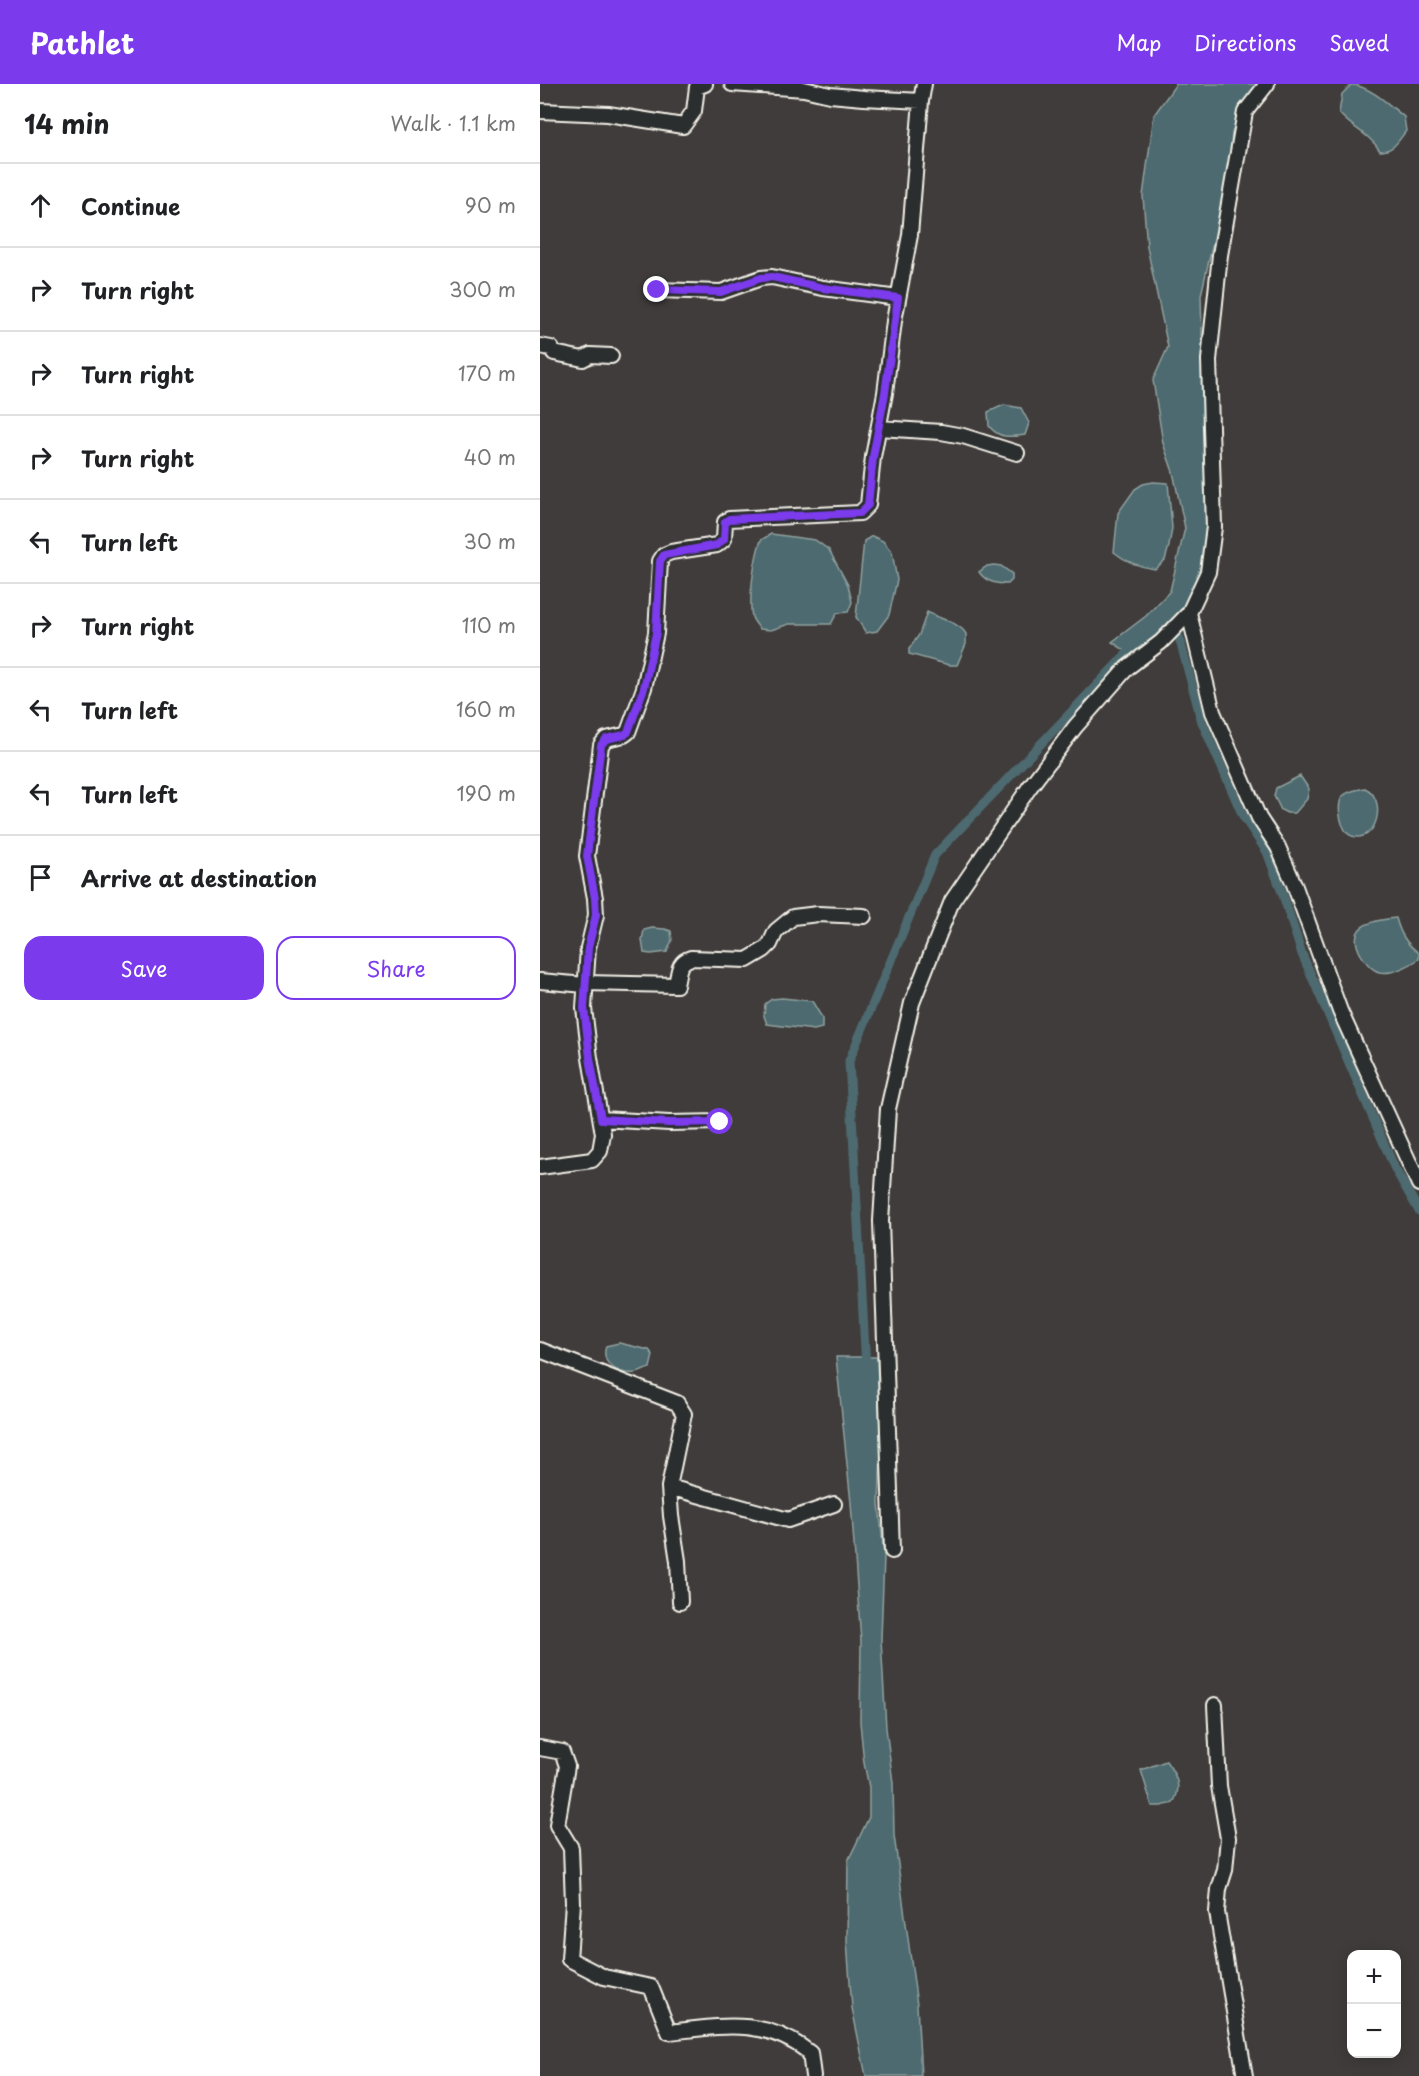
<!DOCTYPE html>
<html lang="en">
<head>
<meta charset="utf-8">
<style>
  :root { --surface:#fff; --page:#f6f6f6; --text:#202124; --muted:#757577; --line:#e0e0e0; --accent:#7c3aed }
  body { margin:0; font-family:"Playpen Sans",sans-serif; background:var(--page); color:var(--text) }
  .controls { position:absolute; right:18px; bottom:18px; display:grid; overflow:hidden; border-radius:12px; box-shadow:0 3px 15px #0003 }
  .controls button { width:54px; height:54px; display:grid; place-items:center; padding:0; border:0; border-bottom:2px solid var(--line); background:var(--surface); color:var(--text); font:30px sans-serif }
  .stop { position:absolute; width:18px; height:18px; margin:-14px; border:4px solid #7c3aed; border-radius:50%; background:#fff }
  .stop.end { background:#7c3aed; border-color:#fff; box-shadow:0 2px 6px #0008 }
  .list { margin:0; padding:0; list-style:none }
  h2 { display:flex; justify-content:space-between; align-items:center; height:78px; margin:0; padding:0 24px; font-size:26px }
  h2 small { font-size:20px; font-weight:400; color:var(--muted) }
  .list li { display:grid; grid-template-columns:39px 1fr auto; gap:18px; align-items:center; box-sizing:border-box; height:84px; padding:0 24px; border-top:2px solid var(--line) }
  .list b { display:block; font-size:22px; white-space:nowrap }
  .list em { font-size:20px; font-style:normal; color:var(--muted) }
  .actions { display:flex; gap:12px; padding:18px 24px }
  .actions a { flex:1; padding:14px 0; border:2px solid var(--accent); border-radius:18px; text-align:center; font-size:21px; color:var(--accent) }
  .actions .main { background:var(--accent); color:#fff }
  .icon { flex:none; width:33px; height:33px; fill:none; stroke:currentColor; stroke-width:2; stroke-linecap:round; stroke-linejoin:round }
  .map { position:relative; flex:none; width:879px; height:1992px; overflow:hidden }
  header { display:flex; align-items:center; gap:36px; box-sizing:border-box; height:84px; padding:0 30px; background:var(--accent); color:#fff }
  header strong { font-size:28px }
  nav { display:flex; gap:33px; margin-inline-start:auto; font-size:21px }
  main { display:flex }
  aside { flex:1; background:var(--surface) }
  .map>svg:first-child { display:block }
  .water { fill:#4d6b6f; stroke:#90a19f; stroke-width:1.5 }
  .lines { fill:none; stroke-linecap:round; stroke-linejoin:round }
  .canal { stroke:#4d6b6f; stroke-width:9 }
  .minor-casing { stroke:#f4f1e8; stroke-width:18 }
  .minor { stroke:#2a2d2e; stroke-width:14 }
  .route { stroke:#7c3aed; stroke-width:8 }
</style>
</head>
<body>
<header>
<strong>Pathlet</strong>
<nav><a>Map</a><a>Directions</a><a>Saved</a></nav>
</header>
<main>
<aside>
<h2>14 min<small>Walk · 1.1 km</small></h2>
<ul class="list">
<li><svg class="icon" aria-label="ahead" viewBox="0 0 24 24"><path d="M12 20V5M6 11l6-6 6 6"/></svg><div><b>Continue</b></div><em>90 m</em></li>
<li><svg class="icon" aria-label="right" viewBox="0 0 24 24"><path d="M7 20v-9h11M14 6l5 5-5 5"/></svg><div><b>Turn right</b></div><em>300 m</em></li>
<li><svg class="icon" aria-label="right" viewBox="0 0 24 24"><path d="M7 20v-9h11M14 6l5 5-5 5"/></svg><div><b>Turn right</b></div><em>170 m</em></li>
<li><svg class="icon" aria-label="right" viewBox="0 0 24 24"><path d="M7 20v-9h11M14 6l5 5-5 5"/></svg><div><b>Turn right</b></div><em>40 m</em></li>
<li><svg class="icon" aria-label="left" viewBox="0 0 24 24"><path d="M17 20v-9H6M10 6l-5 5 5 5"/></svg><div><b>Turn left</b></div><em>30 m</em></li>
<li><svg class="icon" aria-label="right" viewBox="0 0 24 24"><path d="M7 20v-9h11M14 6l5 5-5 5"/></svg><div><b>Turn right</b></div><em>110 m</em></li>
<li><svg class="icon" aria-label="left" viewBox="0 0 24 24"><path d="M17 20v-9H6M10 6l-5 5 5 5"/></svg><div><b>Turn left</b></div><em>160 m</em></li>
<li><svg class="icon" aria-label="left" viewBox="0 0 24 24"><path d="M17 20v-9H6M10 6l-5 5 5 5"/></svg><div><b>Turn left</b></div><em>190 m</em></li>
<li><svg class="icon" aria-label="arrive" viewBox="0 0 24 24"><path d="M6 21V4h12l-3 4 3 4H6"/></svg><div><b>Arrive at destination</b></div></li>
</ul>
<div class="actions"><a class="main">Save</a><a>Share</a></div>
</aside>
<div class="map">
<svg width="879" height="1992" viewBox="0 0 879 1992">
  <rect width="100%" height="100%" fill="#403c3c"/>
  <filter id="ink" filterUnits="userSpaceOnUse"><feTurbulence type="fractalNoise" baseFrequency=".0167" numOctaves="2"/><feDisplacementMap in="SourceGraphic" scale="12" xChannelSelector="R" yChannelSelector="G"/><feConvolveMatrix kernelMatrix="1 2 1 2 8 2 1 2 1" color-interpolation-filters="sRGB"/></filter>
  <g filter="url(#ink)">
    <path class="water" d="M 636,0 L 719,0 L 701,25 L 692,49 L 689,89 L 661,211 L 664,337 L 668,404 L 667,455 L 658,493 L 645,527 L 595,573 L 572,558 L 606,532 L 630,507 L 645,444 L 633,388 L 623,359 L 613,296 L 628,263 L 607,163 L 603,112 L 614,31 Z
      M 811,1 C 827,0 852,23 864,33 L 866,47 C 858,57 854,67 840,67 C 830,50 811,44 799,29 L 802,10 Z
      M 464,321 L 481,324 L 489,339 L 485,351 C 470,353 459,355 449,342 L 448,328 Z
      M 613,398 L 628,399 L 632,444 L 629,462 L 625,476 L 615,485 C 600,483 586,478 574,468 L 578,429 L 595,405 L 603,400 Z
      M 231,450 L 275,456 L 289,466 L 308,501 L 312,518 L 308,528 L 297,529 L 291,540 L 249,540 L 231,546 L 220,545 C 217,541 213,537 212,533 C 208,514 215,473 221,456 Z
      M 332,452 L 343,457 L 352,468 L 357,496 L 349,531 L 337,547 L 326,549 L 316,533 L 324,457 Z
      M 454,481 L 461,482 L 472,490 L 472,496 L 468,500 C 456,500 446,498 439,488 L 447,482 Z
      M 387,528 C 401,536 419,538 426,550 L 426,560 L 417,581 L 409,581 L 369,570 L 369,565 L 379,551 Z
      M 760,692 L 769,705 L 767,715 L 755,729 L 747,729 L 741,726 L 734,712 L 736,704 Z
      M 825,704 C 848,715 837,760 812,752 C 801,749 795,720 803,712 C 809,706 817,706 825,704 Z
      M 856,834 C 860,849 866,860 879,869 L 879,875 C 869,882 852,891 839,888 C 826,884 809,858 820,845 C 827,837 845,835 856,834 Z
      M 112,844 L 125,845 L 131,847 L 132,856 L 127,868 L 111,870 L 104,869 L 102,856 L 104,846 Z
      M 242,914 L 272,917 L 282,934 L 282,944 L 274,946 L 227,940 L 224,932 L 225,920 L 232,915 Z
      M 79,1259 L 109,1266 L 113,1271 L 110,1284 C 106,1285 100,1288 96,1289 C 79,1291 60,1281 66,1262 Z
      M 296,1273 L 337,1273 L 341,1371 L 339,1419 L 344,1473 L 341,1555 L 346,1644 L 353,1699 L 354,1751 L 377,1921 L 381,1992 L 326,1992 L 312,1924 L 307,1858 L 308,1777 L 329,1733 L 329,1703 L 324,1679 L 320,1638 L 321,1557 L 311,1419 Z
      M 626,1677 C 636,1691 643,1703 633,1719 L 621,1722 L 612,1722 L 601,1686 Z"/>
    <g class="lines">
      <path class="canal" d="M 635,538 L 662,638 L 703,732 L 727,768 L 743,811 L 762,870 L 855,1085 L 879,1127
        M 326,1284 L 309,977 L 395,771 L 595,561"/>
      <g class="minor-casing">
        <path id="minor" d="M 192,0 L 264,5 L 290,11 L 324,14 L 381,17
          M 727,0 L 705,28 L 680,171 L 669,276 L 674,443 L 668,488 L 649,529 L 673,628 L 719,734 L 738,763 L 754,800 L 800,927 L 879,1100
          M 0,27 L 68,30 L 143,42 L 154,27 L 157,3 L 165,0
          M 117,206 L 181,208 L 221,194 L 232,193 L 283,204 L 358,214
          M 0,262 L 11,264 L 14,269 L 43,275 L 50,271 L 71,272
          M 339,344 L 401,348 L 423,352 L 477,369
          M 0,897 L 45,901
          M 45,899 L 136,901 C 139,889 137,878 151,874 L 207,876 L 224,866 L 230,860 L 236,847 L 253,833 L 278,830 L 324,832
          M 61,1035 L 129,1039 L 180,1038
          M 0,1083 L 52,1076 L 60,1067 L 63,1050 L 50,974 L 44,924 L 48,864 L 56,831 L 55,814 L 47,772 L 61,661 L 66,655 L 84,651 L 88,648 L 104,604 L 116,549 L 120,477 L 124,471 L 131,468 L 177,461 L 184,455 L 185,438 L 189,435 L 320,429 L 328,421 L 333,373 L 345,309 L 354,237 L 370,151 L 381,17 L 384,0
          M 0,1266 L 137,1319 L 144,1330 L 129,1403 L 248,1436 L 294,1420
          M 129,1403 L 131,1432 L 138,1477 L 140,1518
          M 352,1467 L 341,1137 L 348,1025 L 372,919 L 412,817 L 489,704 L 535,643 L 587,584 L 621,558 L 649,529
          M 675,1621 L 679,1702 L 688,1754 L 685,1786 L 679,1805 L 677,1828 L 705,1992
          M 0,1664 L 22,1668 L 27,1682 L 17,1741 L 31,1764 L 33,1819 L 29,1875 L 64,1893 L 111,1903 L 129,1948 C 182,1942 225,1933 270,1969 L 273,1992"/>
      </g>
      <use href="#minor" class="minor"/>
    </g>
  </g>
  <g class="lines" filter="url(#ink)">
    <path class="route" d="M 117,206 L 181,208 L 221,194 L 232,193 L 283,204 L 358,214 L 345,309 L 333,373 L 328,421 L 320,429 L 189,435 L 185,438 L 184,455 L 177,461 L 124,471 L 120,477 L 116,549 L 104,604 L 88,648 L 84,651 L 66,655 L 61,661 L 47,772 L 55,814 L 56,831 L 48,864 L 44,924 L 50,974 L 61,1035 L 129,1039 L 180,1038"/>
  </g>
</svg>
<div class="controls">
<button>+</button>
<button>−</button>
</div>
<div class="stop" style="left:180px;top:1038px"></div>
<div class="stop end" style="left:117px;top:206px"></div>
</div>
</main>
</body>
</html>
